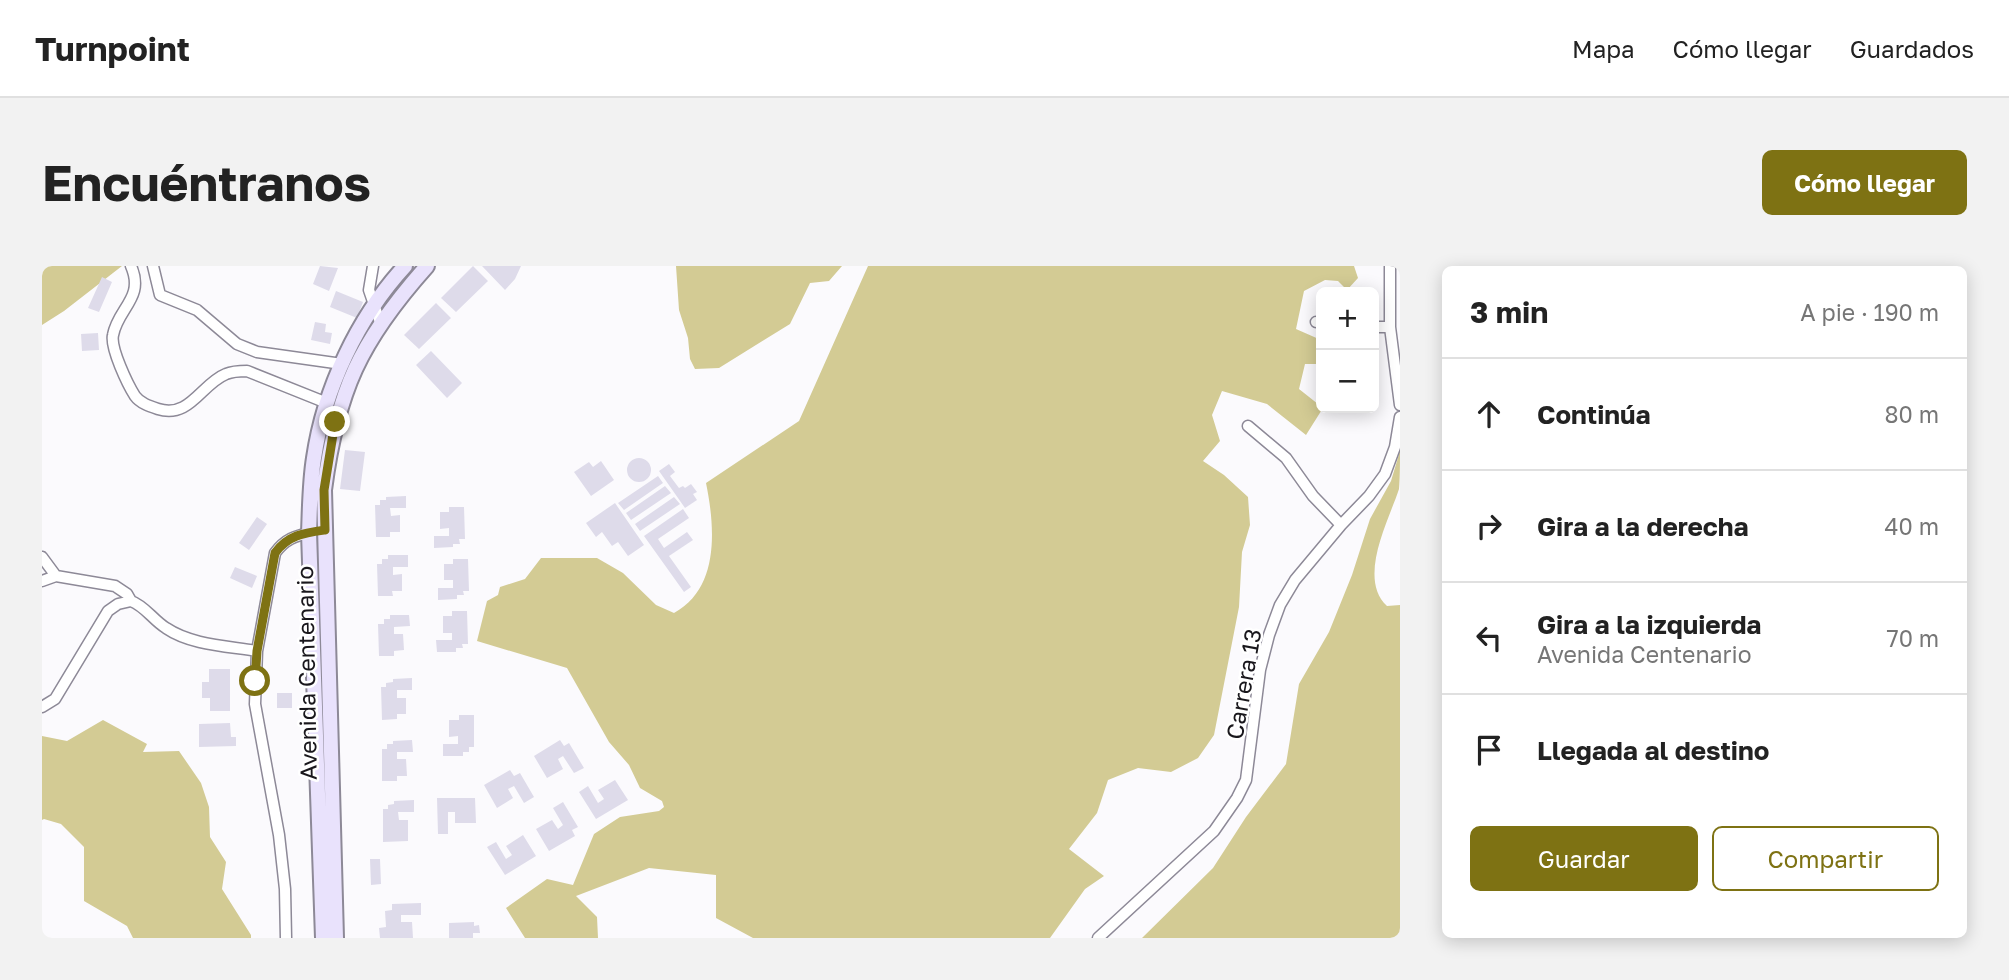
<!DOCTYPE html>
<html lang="es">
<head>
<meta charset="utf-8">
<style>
  :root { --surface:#fff; --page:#f2f2f2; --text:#222; --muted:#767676; --line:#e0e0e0; --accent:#7e7213 }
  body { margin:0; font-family:"Golos Text",sans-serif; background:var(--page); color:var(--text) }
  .controls { position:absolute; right:21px; top:21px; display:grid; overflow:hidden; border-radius:10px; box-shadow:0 4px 18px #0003 }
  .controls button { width:63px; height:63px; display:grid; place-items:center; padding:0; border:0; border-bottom:2px solid var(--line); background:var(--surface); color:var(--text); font:35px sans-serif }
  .stop { position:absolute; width:21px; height:21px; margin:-16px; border:5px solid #7e7213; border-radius:50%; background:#fff }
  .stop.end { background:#7e7213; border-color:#fff; box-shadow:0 2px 7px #0008 }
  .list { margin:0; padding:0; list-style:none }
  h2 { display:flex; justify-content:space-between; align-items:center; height:91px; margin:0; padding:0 28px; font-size:30px }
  h2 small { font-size:23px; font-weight:400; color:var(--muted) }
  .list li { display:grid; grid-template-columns:46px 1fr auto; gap:21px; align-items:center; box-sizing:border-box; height:112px; padding:0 28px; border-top:2px solid var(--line) }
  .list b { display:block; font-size:26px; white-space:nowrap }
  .list p { margin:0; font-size:23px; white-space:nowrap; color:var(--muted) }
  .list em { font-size:23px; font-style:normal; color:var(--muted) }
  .actions { display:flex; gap:14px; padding:21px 28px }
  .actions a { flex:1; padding:16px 0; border:2px solid var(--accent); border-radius:10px; text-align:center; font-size:24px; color:var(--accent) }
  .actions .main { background:var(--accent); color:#fff }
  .icon { flex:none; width:38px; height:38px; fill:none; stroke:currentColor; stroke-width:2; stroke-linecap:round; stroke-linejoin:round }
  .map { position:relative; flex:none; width:1358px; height:672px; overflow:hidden; border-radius:10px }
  header { display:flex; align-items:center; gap:42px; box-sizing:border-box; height:98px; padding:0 35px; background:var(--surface); border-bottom:2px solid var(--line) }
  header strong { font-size:33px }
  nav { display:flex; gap:38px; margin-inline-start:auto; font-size:24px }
  .intro { display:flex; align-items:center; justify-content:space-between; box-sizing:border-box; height:168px; padding:0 42px }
  h1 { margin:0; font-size:49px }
  .button { padding:18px 32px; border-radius:10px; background:var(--accent); color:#fff; font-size:24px; font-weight:700 }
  main { display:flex; gap:42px; padding:0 42px }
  aside { flex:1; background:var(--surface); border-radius:10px; box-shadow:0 4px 18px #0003 }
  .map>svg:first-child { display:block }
  .green { fill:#d3cb94 }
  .building { fill:#dedbea }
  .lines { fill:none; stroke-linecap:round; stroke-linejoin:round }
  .minor-casing { stroke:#8d8997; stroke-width:13 }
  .secondary-casing { stroke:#8d8997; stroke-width:18 }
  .minor { stroke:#fff; stroke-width:10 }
  .secondary { stroke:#e9e2fc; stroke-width:14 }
  .route { stroke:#7e7213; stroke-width:9 }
  .labels { text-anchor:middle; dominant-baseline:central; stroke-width:5; stroke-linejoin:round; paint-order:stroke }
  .street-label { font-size:23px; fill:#19171c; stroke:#fff }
</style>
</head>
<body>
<header>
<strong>Turnpoint</strong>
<nav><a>Mapa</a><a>Cómo llegar</a><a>Guardados</a></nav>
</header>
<div class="intro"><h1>Encuéntranos</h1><a class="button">Cómo llegar</a></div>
<main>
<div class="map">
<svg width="1358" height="672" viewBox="0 0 1358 672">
  <rect width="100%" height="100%" fill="#fbfafd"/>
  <path class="green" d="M 0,0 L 80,0 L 22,45 L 0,59 Z
    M 634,0 L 800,0 L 787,15 L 768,17 L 748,58 L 677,102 L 653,103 L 648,93 L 646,72 L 637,44 Z
    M 826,0 L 1312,0 L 1316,12 L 1305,24 L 1296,15 L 1283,14 L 1262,25 L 1254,63 L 1279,74 L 1279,98 L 1263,98 L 1257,123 L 1281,142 L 1264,169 L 1225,138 L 1180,125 L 1170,149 L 1178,175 L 1161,195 L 1182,209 L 1206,231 L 1208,259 L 1200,286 L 1197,341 L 1172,469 L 1156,492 L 1129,506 L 1096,502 L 1066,514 L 1055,547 L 1027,583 L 1062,610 L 1043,623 L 1008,672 L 711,672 L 674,652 L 674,609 L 607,602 L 534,630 L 555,651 L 556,672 L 483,672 L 464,642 L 505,613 L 531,619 L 552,568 L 578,551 L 617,545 L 622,541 L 620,535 L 598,522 L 587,499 L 567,476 L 525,402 L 435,375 L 445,335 L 456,329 L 458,321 L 483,313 L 499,292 L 555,292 L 581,307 L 614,339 L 632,347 C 678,322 673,261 664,217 L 757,155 Z
    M 1358,185 C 1358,196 1358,212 1357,223 C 1347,254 1315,312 1345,340 L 1358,339 L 1358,672 L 1100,672 L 1171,602 L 1204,551 L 1244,498 L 1257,418 L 1287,366 L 1310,309 L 1328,253 L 1349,215 Z
    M 61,454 L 105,478 L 101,486 L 137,485 L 159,517 L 167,541 L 168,571 L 184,596 L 180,623 L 209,669 L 209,672 L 91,672 L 85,660 L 42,635 L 42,581 L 19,558 L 2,553 L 0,554 L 0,470 L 25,475 Z"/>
  <path class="building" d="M 278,0 L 296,2 L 287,25 L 271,18 Z
    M 431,0 L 446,15 L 414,46 L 399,32 Z
    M 440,0 L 479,0 L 473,13 L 463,24 Z
    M 60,11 L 70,16 L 57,46 L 46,42 Z
    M 294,25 L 321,36 L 315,52 L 288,41 Z
    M 394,37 L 409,52 L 377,83 L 362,69 Z
    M 273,56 L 284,58 L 283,66 L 290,67 L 288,78 L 269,74 Z
    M 56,67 L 57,84 L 40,85 L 39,68 Z
    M 389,85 L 420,117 L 405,132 L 374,99 Z
    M 303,184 L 323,186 L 318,225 L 298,223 Z
    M585 204a12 12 0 1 1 24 0a12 12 0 1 1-24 0Z
    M 559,195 L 572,214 L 549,230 L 532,206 L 547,196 L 551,201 Z
    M 627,198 L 633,206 L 628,210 L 637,222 L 641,220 L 643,222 L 649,218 L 655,226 L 651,228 L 655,234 L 643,242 L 617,205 Z
    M 616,210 L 621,217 L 582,244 L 576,237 Z
    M 623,220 L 629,227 L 589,254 L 584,247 Z
    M 364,230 L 364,242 L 348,242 L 349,250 L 358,249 L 358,266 L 348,266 L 348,271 L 334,271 L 333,239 L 338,239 L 338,234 L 344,234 L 344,231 Z
    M 632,231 L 638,238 L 598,265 L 593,258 Z
    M 573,237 L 602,279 L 586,290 L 576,276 L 570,280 L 560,266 L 554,271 L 544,257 Z
    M 407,241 L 422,241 L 423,273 L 417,273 L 418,278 L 411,278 L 411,281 L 392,282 L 392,270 L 407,270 L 407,262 L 398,263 L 398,246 L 407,246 Z
    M 641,243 L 647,252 L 616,273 L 622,282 L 645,266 L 651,274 L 627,290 L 649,321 L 642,326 L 602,270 Z
    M 215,251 L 225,258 L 207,284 L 197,277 Z
    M 346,289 L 366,289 L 366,301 L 351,301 L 351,309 L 360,308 L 360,325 L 350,325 L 351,330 L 336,330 L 335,298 L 340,298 L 340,293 L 346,293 Z
    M 411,293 L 426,293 L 427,325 L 421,325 L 422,329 L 415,329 L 415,333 L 396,334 L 396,322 L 411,322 L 411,314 L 402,314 L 402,298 L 411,298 Z
    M 193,301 L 215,310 L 210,322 L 188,312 Z
    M 410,345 L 425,345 L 426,378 L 420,378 L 421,382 L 414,382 L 414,386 L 395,386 L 394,374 L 410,374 L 410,367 L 401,367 L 401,350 L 410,350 Z
    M 348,349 L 367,349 L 368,360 L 352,361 L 352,368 L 361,368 L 362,384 L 352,385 L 352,390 L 337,390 L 336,358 L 342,358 L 342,353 L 348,353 Z
    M 167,403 L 188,403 L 188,445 L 168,445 L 168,432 L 160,432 L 160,416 L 167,416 Z
    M 370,412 L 370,424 L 355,424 L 355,432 L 364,432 L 364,448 L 355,448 L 355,453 L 340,454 L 339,421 L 344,421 L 344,417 L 351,416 L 351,413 Z
    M 235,427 L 250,427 L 250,442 L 235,442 Z
    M 417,449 L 432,449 L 432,481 L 427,481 L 427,486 L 421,486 L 421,490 L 401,490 L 401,478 L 416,478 L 416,470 L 407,471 L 407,454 L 417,454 Z
    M 188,457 L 189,471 L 194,471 L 194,480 L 157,481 L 157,458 Z
    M 370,474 L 371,486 L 355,486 L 355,493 L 364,493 L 365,510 L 355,510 L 355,515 L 340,515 L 340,483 L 345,483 L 345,478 L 351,478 L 351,475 Z
    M 518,474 L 522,480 L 527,477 L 542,502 L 532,507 L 521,490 L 516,493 L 521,503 L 505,512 L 492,490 Z
    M 468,504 L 472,510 L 478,507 L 492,531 L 482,537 L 472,520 L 466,523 L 471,532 L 455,542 L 442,519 Z
    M 573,514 L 586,534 L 554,553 L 537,526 L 546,520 L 556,537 L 562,533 L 556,524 Z
    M 395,532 L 433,532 L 434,557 L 413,557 L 413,546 L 406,546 L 406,568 L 396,568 Z
    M 372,534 L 372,546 L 356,546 L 357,554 L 366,554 L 366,575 L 341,576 L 341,543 L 346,543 L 346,539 L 352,538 L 352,535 Z
    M 521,536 L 536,561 L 530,564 L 533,570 L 507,585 L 494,563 L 510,554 L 516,563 L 521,559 L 511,542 Z
    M 481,569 L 494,590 L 463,609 L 445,581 L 454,576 L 464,593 L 470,589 L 464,580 Z
    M 328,593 L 338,593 L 339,618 L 329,619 Z
    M 379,637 L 379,649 L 359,649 L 359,656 L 370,656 L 371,672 L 338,672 L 337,662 L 344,661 L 343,645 L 350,644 L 350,638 Z
    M 432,656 L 432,660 L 437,659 L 438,667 L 431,667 L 431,672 L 407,672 L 407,657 Z"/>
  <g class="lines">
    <g class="minor-casing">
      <path id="minor" d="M 89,0 C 103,32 76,42 71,69 C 68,82 86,119 93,130 C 98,137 107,140 116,143 C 148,153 159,118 184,108 C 191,105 198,105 205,105 L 285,137
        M 111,0 L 118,29 L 155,44 L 195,78 L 215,86 L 300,98
        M 331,0 L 327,24 L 338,56
        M 1348,0 L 1348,61 L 1358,139
        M 1274,56 L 1279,56
        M 1332,61 L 1348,61
        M 1206,160 L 1244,192 L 1271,230 L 1299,259
        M 0,291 L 14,310
        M 0,315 L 14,310 L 73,320 L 85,328 L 89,335 C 103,340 111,354 124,362 C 149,379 185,380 215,385
        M 0,441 L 13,433 L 66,345 L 76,338 L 89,335
        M 244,672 L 243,623 L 237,569 L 213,438 L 215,385 L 233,287 C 243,273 253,270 270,266
        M 1056,672 L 1172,565 L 1195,532 L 1204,514 L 1218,404 L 1227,369 L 1238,339 L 1253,314 L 1299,259 L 1327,230 L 1343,208 L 1353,181 L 1358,151"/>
    </g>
    <g class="secondary-casing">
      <path id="secondary" d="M 281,672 L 267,267 C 268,242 268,217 272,192 C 282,123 316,51 363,0
        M 294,672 L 282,224 C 295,125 318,75 385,0"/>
    </g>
    <use href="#minor" class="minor"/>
    <use href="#secondary" class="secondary"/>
  </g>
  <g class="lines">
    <path class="route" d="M 213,415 L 215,385 L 233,287 C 246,269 262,267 283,264 L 282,224 L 293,156"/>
  </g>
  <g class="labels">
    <g class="street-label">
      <text transform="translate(264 407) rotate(-91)">Avenida Centenario</text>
      <text transform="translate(1201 418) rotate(-80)">Carrera 13</text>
    </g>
  </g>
</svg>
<div class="controls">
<button>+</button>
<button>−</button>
</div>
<div class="stop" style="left:213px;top:415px"></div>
<div class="stop end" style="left:293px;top:156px"></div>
</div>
<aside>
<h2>3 min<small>A pie · 190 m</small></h2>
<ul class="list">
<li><svg class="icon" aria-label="ahead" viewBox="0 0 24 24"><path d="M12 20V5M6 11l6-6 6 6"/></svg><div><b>Continúa</b></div><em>80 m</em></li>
<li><svg class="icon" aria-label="right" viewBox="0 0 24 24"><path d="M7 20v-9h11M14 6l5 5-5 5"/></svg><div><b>Gira a la derecha</b></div><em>40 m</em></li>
<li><svg class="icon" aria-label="left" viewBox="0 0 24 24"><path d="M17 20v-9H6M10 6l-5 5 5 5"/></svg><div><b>Gira a la izquierda</b><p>Avenida Centenario</p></div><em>70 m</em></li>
<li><svg class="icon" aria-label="arrive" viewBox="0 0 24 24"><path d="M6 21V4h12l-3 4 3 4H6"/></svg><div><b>Llegada al destino</b></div></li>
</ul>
<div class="actions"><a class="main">Guardar</a><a>Compartir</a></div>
</aside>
</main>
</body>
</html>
